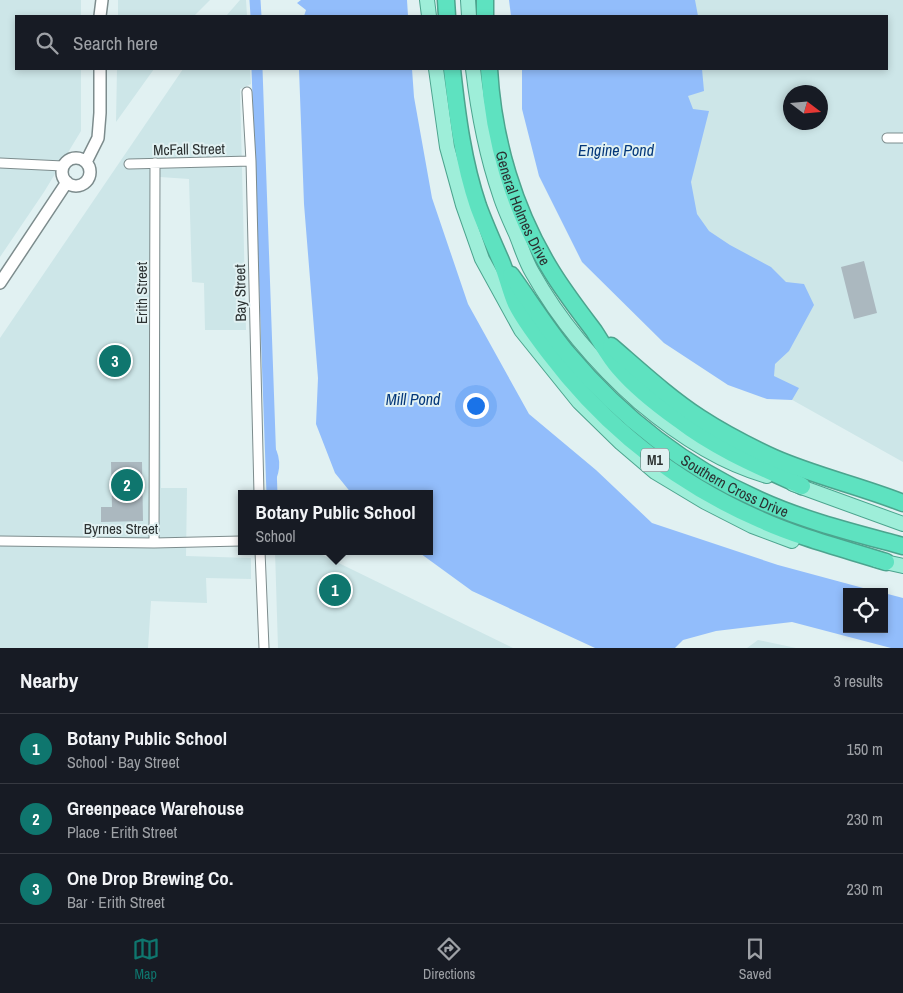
<!DOCTYPE html>
<html lang="en">
<head>
<meta charset="utf-8">
<style>
  :root { --surface:#171b24; --page:#242831; --text:#f1f3f6; --muted:#9ea1a6; --line:#363941; --accent:#0f766e }
  body { margin:0; font-family:"Archivo Narrow",sans-serif; background:var(--page); color:var(--text) }
  .controls { position:absolute; right:15px; bottom:15px; display:grid; overflow:hidden; border-radius:0px; box-shadow:0 2px 8px #0003 }
  .controls button { width:45px; height:45px; display:grid; place-items:center; padding:0; border:0; border-bottom:1px solid var(--line); background:var(--surface); color:var(--text); font:25px sans-serif }
  .compass { position:absolute; left:783px; top:85px; width:45px; height:45px; border-radius:50%; background:var(--surface); box-shadow:0 2px 8px #0003; rotate:106deg }
  .you { position:absolute; left:475px; top:405px; width:18px; height:18px; margin:-12px; border:4px solid #fff; border-radius:50%; background:#1a73e8; box-shadow:0 0 0 8px #1a73e833 }
  .badge { display:grid; place-items:center; width:32px; height:32px; border-radius:50%; background:var(--accent); color:#fff; font-size:16px; font-weight:700 }
  .pin { position:absolute; translate:-50% -50%; border:2px solid #fff; box-shadow:0 1px 5px #0006 }
  .popup { position:absolute; left:238px; top:490px; width:195px; height:65px; box-sizing:border-box; display:grid; place-content:center; border-radius:0px; background:var(--surface); filter:drop-shadow(0 1px 4px #0005); font-size:16px; white-space:nowrap; color:var(--muted) }
  .popup b { font-size:19px; color:var(--text) }
  .popup::after { content:''; position:absolute; left:50%; top:100%; margin-left:-10px; border:10px solid transparent; border-top-color:var(--surface) }
  .list { margin:0; padding:0; list-style:none }
  h2 { display:flex; justify-content:space-between; align-items:center; height:65px; margin:0; padding:0 20px; font-size:21px }
  h2 small { font-size:16px; font-weight:400; color:var(--muted) }
  .list li { display:grid; grid-template-columns:32px 1fr auto; gap:15px; align-items:center; box-sizing:border-box; height:70px; padding:0 20px; border-top:1px solid var(--line) }
  .list b { display:block; font-size:19px; white-space:nowrap }
  .list p { margin:0; font-size:16px; white-space:nowrap; color:var(--muted) }
  .list em { font-size:16px; font-style:normal; color:var(--muted) }
  .icon { flex:none; width:28px; height:28px; fill:none; stroke:currentColor; stroke-width:2; stroke-linecap:round; stroke-linejoin:round }
  .map { position:relative; flex:none; width:903px; height:648px; overflow:hidden }
  .search { position:absolute; background:var(--surface); box-shadow:0 2px 8px #0003; left:15px; right:15px; top:15px; height:55px; display:flex; align-items:center; gap:12px; box-sizing:border-box; padding:0 18px; border-radius:0px; color:var(--muted); font-size:19px }
  .sheet { height:275px; background:var(--surface) }
  nav { display:flex; justify-content:space-around; align-items:center; box-sizing:border-box; height:70px; border-top:1px solid var(--line); background:var(--surface); font-size:14px; color:var(--muted) }
  nav a { display:grid; justify-items:center; gap:2px }
  nav .on { color:var(--accent) }
  .map>svg:first-child { display:block }
  .built { fill:#cde6e8; fill-rule:evenodd }
  .water { fill:#92bdfb }
  .lines { fill:none; stroke-linecap:round; stroke-linejoin:round }
  .stream { stroke:#92bdfb; stroke-width:3 }
  .canal { stroke:#92bdfb; stroke-width:11 }
  .building { fill:#abb8bf }
  .minor-casing { stroke:#7d8c8d; stroke-width:11 }
  .tertiary-casing { stroke:#7d8c8d; stroke-width:14 }
  .primary-casing { stroke:#4ca48e; stroke-width:16 }
  .motorway-casing { stroke:#4ca48e; stroke-width:19 }
  .minor { stroke:#fff; stroke-width:9 }
  .tertiary { stroke:#fff; stroke-width:11 }
  .primary { stroke:#9eeed9; stroke-width:14 }
  .motorway { stroke:#5ee2c0; stroke-width:16 }
  .labels { text-anchor:middle; dominant-baseline:central; stroke-width:4; stroke-linejoin:round; paint-order:stroke }
  .shield { fill:#e1f1f2; stroke:#626b6c; stroke-width:1 }
  .shield-label { font-size:14px; font-weight:bold; fill:#2c3232 }
  .street-label { font-size:15px; fill:#2c3232; stroke:#e1f1f2 }
  .water-label { font-size:16px; font-style:italic; fill:#04387a; stroke:#e1f1f2 }
</style>
</head>
<body>
<div class="map">
<svg width="903" height="648" viewBox="0 0 903 648">
  <rect width="100%" height="100%" fill="#e1f1f2"/>
  <path class="built" d="M 0,0 L 81,0 L 81,16 L 16,16 L 16,69 L 81,69 L 81,131 L 44,192 L 0,257 Z
    M 118,0 L 210,0 L 194,16 L 118,16 Z
    M 240,0 L 246,0 L 247,16 L 226,16 Z
    M 532,0 L 903,0 L 903,462 L 680,337 L 537,69 L 887,69 L 887,16 L 533,16 ZM 790,92 L 820,92 L 820,122 L 790,122 Z
    M 117,69 L 154,69 L 116,122 Z
    M 183,69 L 250,69 L 251,84 L 240,89 L 246,330 L 205,330 L 204,283 L 192,282 L 189,179 L 160,177 L 161,488 L 187,488 L 186,556 L 251,558 L 251,579 L 206,578 L 207,603 L 151,601 L 148,648 L 0,648 L 0,338 Z
    M 275,551 L 314,551 L 513,648 L 278,648 Z
    M 758,640 L 796,648 L 747,648 Z"/>
  <path class="water" d="M 301,0 L 407,0 L 408,16 L 304,16 L 306,10 L 297,3 Z
    M 509,0 L 695,0 L 698,16 L 511,16 Z
    M 299,69 L 412,69 L 414,97 L 432,198 L 468,304 L 529,414 L 596,470 L 652,523 L 778,565 L 878,592 L 847,592 L 847,629 L 884,629 L 884,593 L 903,598 L 903,648 L 891,648 L 792,622 L 716,631 L 683,640 L 675,648 L 595,648 L 472,591 L 417,551 L 429,551 L 429,494 L 352,494 L 335,473 L 316,424 L 318,378 L 304,204 Z
    M 522,69 L 702,69 L 704,91 L 688,96 L 693,109 L 709,111 L 691,182 L 697,214 L 709,231 L 730,245 L 771,267 L 786,282 L 804,284 L 814,305 L 789,351 L 775,364 L 774,376 L 799,388 L 792,400 L 767,399 L 728,385 L 664,343 L 582,262 L 539,176 L 522,109 Z"/>
  <g class="lines">
    <path class="stream" d="M 269,441 C 280,455 280,470 272,485 L 275,494"/>
    <path class="canal" d="M 255,0 L 256,16
      M 257,69 L 272,494"/>
  </g>
  <path class="building" d="M 864,261 L 877,313 L 854,319 L 841,267 Z
    M 111,462 L 142,462 L 143,521 L 101,522 L 101,507 L 112,507 Z"/>
  <g class="lines">
    <g class="minor-casing">
      <path id="minor" d="M 247,92 L 251,161 L 259,494
        M 887,138 L 903,138
        M 0,163 L 63,166
        M 129,164 L 251,161
        M 0,541 L 154,543 L 241,541
        M 154,543 L 155,163
        M 260,551 L 264,648"/>
    </g>
    <g class="tertiary-casing">
      <path id="tertiary" d="M 100,16 L 102,0
        M62 172a14 14 0 1 1 28 0a14 14 0 1 1-28 0Z
        M 86,162 L 98,138 L 100,113 L 100,69
        M 0,283 L 67,182"/>
    </g>
    <g class="primary-casing">
      <path id="primary" d="M 427,0 L 429,16
        M 468,0 L 469,16
        M 436,69 L 447,147 L 463,205 L 482,259 L 521,330 L 579,402 L 621,443 L 655,472 L 705,502 L 752,526 L 792,541
        M 473,69 C 478,111 486,154 500,195 C 504,208 510,221 516,234 C 521,246 525,260 532,272 C 560,322 597,365 640,403 C 678,435 720,463 767,476
        M 793,484 L 903,524
        M 876,560 L 903,566"/>
    </g>
    <g class="motorway-casing">
      <g id="motorway">
        <path d="M 446,0 L 447,16"/>
        <path d="M 485,0 L 485,16"/>
        <path d="M 452,69 C 457,115 463,162 478,206 C 485,225 493,243 501,261 C 507,275 510,291 516,304 C 525,322 538,338 550,354 C 606,428 676,483 761,520 C 801,538 845,549 886,562"/>
        <path id="s1" d="M 489,69 C 493,140 514,211 552,272 C 565,293 579,311 594,331 C 602,343 609,357 619,368 C 636,388 658,405 679,420 C 715,448 760,467 802,486"/>
        <path id="s2" d="M 511,275 C 530,301 547,329 568,354 C 620,416 685,467 759,500 C 805,521 855,533 903,546"/>
        <path d="M 611,346 C 640,371 668,397 700,418 C 723,433 748,446 774,458 C 815,476 860,486 903,503"/>
      </g>
    </g>
    <use href="#minor" class="minor"/>
    <use href="#tertiary" class="tertiary"/>
    <use href="#primary" class="primary"/>
    <use href="#motorway" class="motorway"/>
  </g>
  <g class="labels">
    <rect class="shield" x="641" y="448.5" width="28" height="23" rx="4"/>
    <g class="shield-label">
      <text x="655" y="460">M1</text>
    </g>
    <g class="street-label">
      <text transform="translate(189 149) rotate(-1)">McFall Street</text>
      <text stroke="none"><textPath href="#s1" startOffset="144">General Holmes Drive</textPath></text>
      <text transform="translate(141 293) rotate(-90)">Erith Street</text>
      <text transform="translate(240 293) rotate(-91)">Bay Street</text>
      <text stroke="none"><textPath href="#s2" startOffset="312">Southern Cross Drive</textPath></text>
      <text x="121" y="528">Byrnes Street</text>
    </g>
    <g class="water-label">
      <text x="616" y="150">Engine Pond</text>
      <text x="413" y="399">Mill Pond</text>
    </g>
  </g>
</svg>
<div class="controls">
<button><svg class="icon" aria-label="locate" viewBox="0 0 24 24"><circle cx="12" cy="12" r="6"/><path d="M12 2v4M12 18v4M2 12h4M18 12h4"/></svg></button>
</div>
<svg class="compass" viewBox="-18 -18 36 36"><path d="M0-13l5 13h-10z" fill="#e53935"/><path d="M0 13l5-13h-10z" fill="#9ea1a6"/></svg>
<div class="you"></div>
<div class="pin badge" style="left:335px;top:590px">1</div>
<div class="popup"><b>Botany Public School</b>School</div>
<div class="pin badge" style="left:127px;top:485px">2</div>
<div class="pin badge" style="left:115px;top:361px">3</div>
<div class="search"><svg class="icon" aria-label="search" viewBox="0 0 24 24"><circle cx="10" cy="10" r="6"/><path d="M15 15l6 6"/></svg>Search here</div>
</div>
<section class="sheet">
<h2>Nearby<small>3 results</small></h2>
<ul class="list">
<li><span class="badge">1</span><div><b>Botany Public School</b><p>School · Bay Street</p></div><em>150 m</em></li>
<li><span class="badge">2</span><div><b>Greenpeace Warehouse</b><p>Place · Erith Street</p></div><em>230 m</em></li>
<li><span class="badge">3</span><div><b>One Drop Brewing Co.</b><p>Bar · Erith Street</p></div><em>230 m</em></li>
</ul>
</section>
<nav>
<a class="on"><svg class="icon" aria-label="map" viewBox="0 0 24 24"><path d="M3 6l6-2 6 2 6-2v14l-6 2-6-2-6 2zM9 4v14M15 6v14"/></svg>Map</a>
<a><svg class="icon" aria-label="directions" viewBox="0 0 24 24"><path d="M12 3l9 9-9 9-9-9zM9 14v-3h6M13 9l2 2-2 2"/></svg>Directions</a>
<a><svg class="icon" aria-label="saved" viewBox="0 0 24 24"><path d="M7 4h10v16l-5-4-5 4z"/></svg>Saved</a>
</nav>
</body>
</html>
